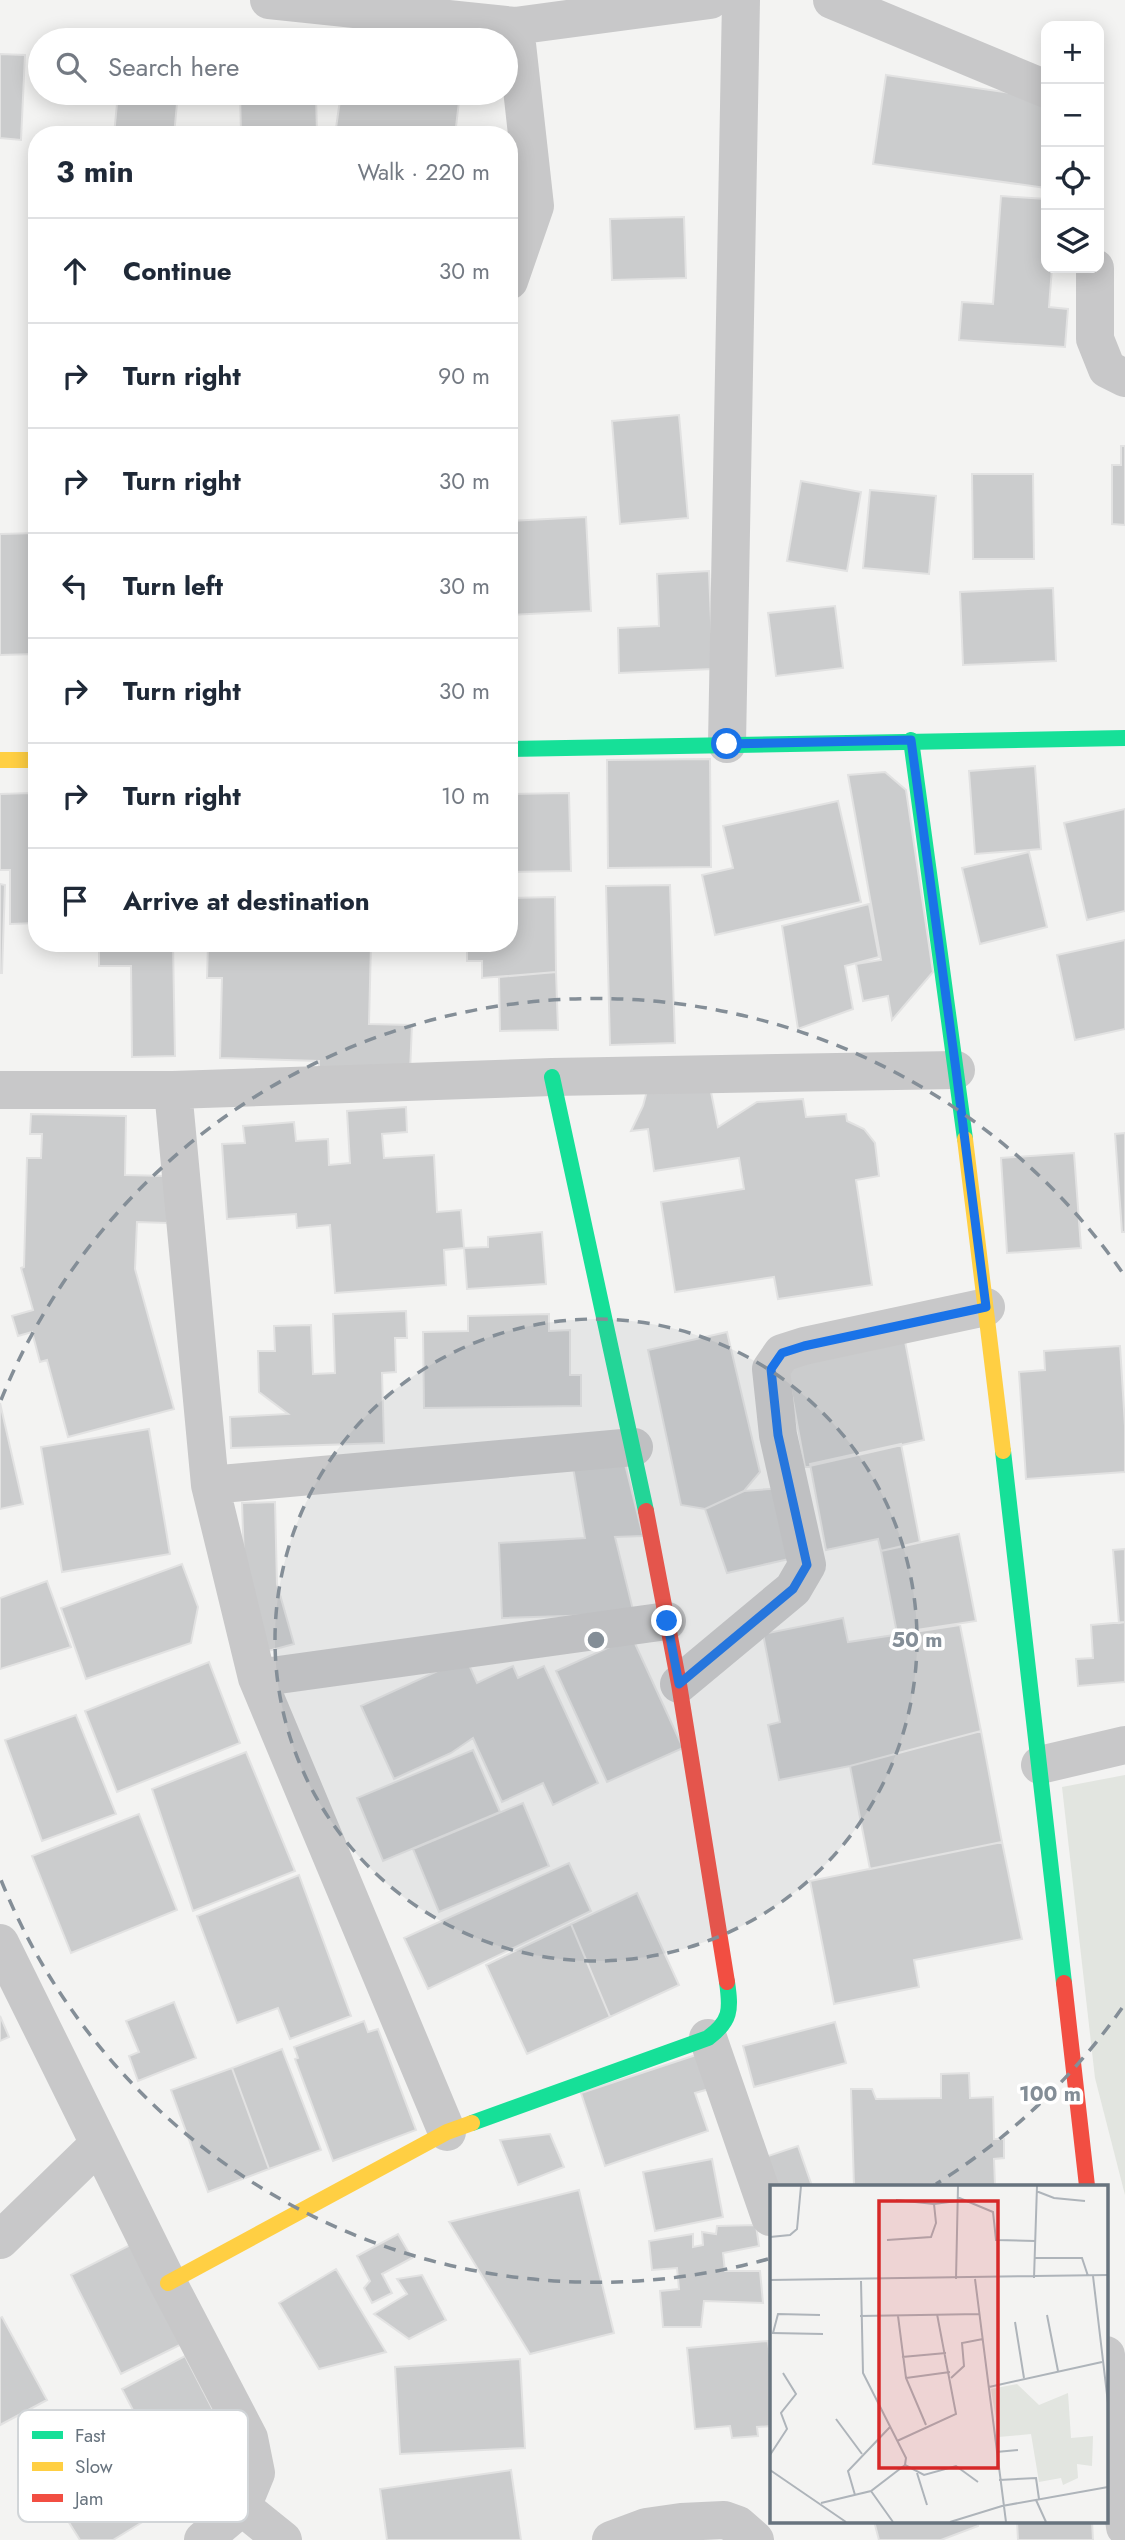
<!DOCTYPE html>
<html lang="en">
<head>
<meta charset="utf-8">
<style>
  :root { --surface:#fff; --page:#f6f6f7; --text:#1f2937; --muted:#747a83; --line:#e0e1e3 }
  body { margin:0; font-family:Jost,sans-serif; background:var(--page); color:var(--text) }
  .controls { position:absolute; right:21px; top:21px; display:grid; overflow:hidden; border-radius:14px; box-shadow:0 4px 18px #0003 }
  .controls button { width:63px; height:63px; display:grid; place-items:center; padding:0; border:0; border-bottom:2px solid var(--line); background:var(--surface); color:var(--text); font:35px sans-serif }
  .stop { position:absolute; width:21px; height:21px; margin:-16px; border:5px solid #1a73e8; border-radius:50%; background:#fff }
  .stop.end { background:#1a73e8; border-color:#fff; box-shadow:0 2px 7px #0008 }
  .list { margin:0; padding:0; list-style:none }
  h2 { display:flex; justify-content:space-between; align-items:center; height:91px; margin:0; padding:0 28px; font-size:30px }
  h2 small { font-size:23px; font-weight:400; color:var(--muted) }
  .list li { display:grid; grid-template-columns:46px 1fr auto; gap:21px; align-items:center; box-sizing:border-box; height:105px; padding:0 28px; border-top:2px solid var(--line) }
  .list b { display:block; font-size:26px; white-space:nowrap }
  .list em { font-size:23px; font-style:normal; color:var(--muted) }
  .icon { flex:none; width:38px; height:38px; fill:none; stroke:currentColor; stroke-width:2; stroke-linecap:round; stroke-linejoin:round }
  .map { position:relative; flex:none; width:1125px; height:2540px; overflow:hidden }
  .search { position:absolute; background:var(--surface); box-shadow:0 4px 18px #0003; left:28px; top:28px; width:490px; height:77px; display:flex; align-items:center; gap:18px; box-sizing:border-box; padding:0 24px; border-radius:38px; color:var(--muted); font-size:26px }
  .panel { position:absolute; background:var(--surface); box-shadow:0 4px 18px #0003; left:28px; top:126px; width:490px; height:826px; border-radius:28px }
  .map>svg:first-child { display:block }
  .green { fill:#e2e5e0 }
  .building { fill:#cbcccd; stroke:#e2e2e2; stroke-width:2 }
  .lines { fill:none; stroke-linecap:round; stroke-linejoin:round }
  .street { stroke:#c8c8c9; stroke-width:38 }
  .fast { stroke:#16e098; stroke-width:16 }
  .slow { stroke:#ffcf43; stroke-width:16 }
  .jam { stroke:#f24e42; stroke-width:16 }
  .route { stroke:#1a73e8; stroke-width:9 }
  .ring { fill:none; stroke:#848e97; stroke-width:3.5; stroke-dasharray:12 9 }
  .inset-road { fill:none; stroke:#aeb4ba; stroke-width:2 }
  .view { fill:#d62828; fill-opacity:0.15; stroke:#d62828; stroke-width:3.5 }
  .inset-edge { fill:none; stroke:#67737e; stroke-width:3.5 }
  .key { fill:#fff; stroke:#d1d5d8; stroke-width:2 }
  .key-label { font-size:19px; fill:#67737e }
  .centre { fill:#848e97; stroke:#fff; stroke-width:3.5 }
  .ring-label { font-size:21px; text-anchor:middle; font-weight:bold; fill:#848e97; stroke:#fff; stroke-width:7; stroke-linejoin:round; paint-order:stroke }
</style>
</head>
<body>
<div class="map">
<svg width="1125" height="2540" viewBox="0 0 1125 2540">
  <rect width="100%" height="100%" fill="#f3f3f2"/>
  <path class="green" d="M 1125,1775 L 1125,2195 L 1095,2078 L 1062,1787 Z"/>
  <path class="building" d="M 0,54 L 25,55 L 21,140 L 0,138 Z
    M 886,75 L 1046,98 L 1046,188 L 873,164 Z
    M 118,93 L 178,93 L 174,135 L 114,135 Z
    M 240,93 L 316,93 L 317,135 L 241,135 Z
    M 341,93 L 460,93 L 455,135 L 335,135 Z
    M 1001,196 L 1046,199 L 1046,268 L 1052,268 L 1049,307 L 1068,309 L 1065,347 L 959,340 L 962,302 L 993,304 Z
    M 684,217 L 686,278 L 612,280 L 610,219 Z
    M 37,230 L 37,304 L 30,303 Z
    M 679,415 L 688,518 L 620,524 L 612,421 Z
    M 1121,446 L 1125,446 L 1125,525 L 1112,524 L 1112,465 L 1121,465 Z
    M 972,474 L 1033,474 L 1034,559 L 973,559 Z
    M 801,481 L 861,492 L 847,571 L 787,561 Z
    M 870,490 L 936,496 L 929,574 L 863,568 Z
    M 586,517 L 591,611 L 509,615 L 509,521 Z
    M 37,533 L 37,654 L 0,655 L 0,534 Z
    M 709,571 L 713,669 L 619,673 L 618,628 L 659,626 L 657,574 Z
    M 1053,588 L 1056,661 L 963,665 L 960,592 Z
    M 835,606 L 843,668 L 776,676 L 768,613 Z
    M 710,759 L 711,867 L 608,868 L 607,760 Z
    M 1035,766 L 1041,849 L 975,854 L 969,771 Z
    M 885,772 L 906,790 L 933,972 L 892,1020 L 888,996 L 863,1001 L 856,964 L 881,960 L 848,775 Z
    M 31,793 L 31,838 L 37,838 L 37,923 L 10,924 L 10,870 L 0,870 L 0,794 Z
    M 569,793 L 571,871 L 509,872 L 510,794 Z
    M 838,801 L 861,902 L 715,935 L 702,875 L 733,868 L 723,826 Z
    M 1125,809 L 1125,911 L 1087,920 L 1064,823 Z
    M 1029,852 L 1047,927 L 980,944 L 962,868 Z
    M 0,884 L 5,885 L 2,973 L 0,973 Z
    M 670,885 L 675,1043 L 610,1045 L 606,886 Z
    M 555,897 L 556,972 L 482,978 L 482,961 L 467,961 L 467,943 L 509,943 L 509,898 Z
    M 869,904 L 879,957 L 845,966 L 853,1009 L 798,1029 L 782,926 Z
    M 1125,940 L 1125,1029 L 1075,1040 L 1057,955 Z
    M 99,943 L 173,943 L 175,1056 L 132,1057 L 131,966 L 99,966 Z
    M 208,943 L 371,943 L 369,1024 L 412,1025 L 410,1071 L 319,1068 L 319,1061 L 220,1058 L 222,978 L 207,978 Z
    M 556,972 L 558,1030 L 500,1031 L 499,977 Z
    M 708,1077 L 718,1127 L 757,1102 L 803,1099 L 806,1117 L 846,1114 L 847,1121 L 864,1129 L 875,1143 L 879,1176 L 856,1180 L 872,1285 L 778,1299 L 774,1277 L 675,1292 L 661,1202 L 744,1189 L 739,1158 L 654,1171 L 648,1129 L 631,1131 L 643,1106 L 648,1087 Z
    M 406,1107 L 407,1132 L 382,1134 L 384,1158 L 434,1155 L 437,1212 L 461,1210 L 464,1248 L 444,1250 L 446,1285 L 335,1293 L 330,1225 L 297,1228 L 296,1214 L 227,1219 L 222,1144 L 245,1143 L 243,1126 L 294,1122 L 296,1141 L 328,1139 L 329,1165 L 350,1163 L 347,1111 Z
    M 31,1114 L 126,1116 L 125,1175 L 168,1176 L 167,1223 L 137,1222 L 135,1269 L 174,1409 L 68,1437 L 47,1360 L 40,1362 L 32,1332 L 18,1336 L 12,1316 L 33,1310 L 21,1268 L 24,1267 L 27,1158 L 41,1158 L 42,1134 L 30,1134 Z
    M 1125,1133 L 1125,1232 L 1122,1232 L 1115,1134 Z
    M 1074,1153 L 1081,1248 L 1007,1253 L 1001,1158 Z
    M 542,1232 L 546,1284 L 467,1289 L 464,1248 L 488,1247 L 488,1237 Z
    M 406,1311 L 407,1338 L 395,1338 L 396,1372 L 382,1373 L 384,1443 L 231,1448 L 230,1417 L 288,1414 L 259,1392 L 258,1351 L 275,1351 L 274,1326 L 311,1325 L 313,1374 L 335,1373 L 333,1314 Z
    M 549,1314 L 549,1331 L 570,1330 L 570,1375 L 581,1375 L 581,1406 L 424,1408 L 423,1332 L 468,1331 L 468,1316 Z
    M 727,1332 L 760,1472 L 744,1491 L 705,1509 L 681,1505 L 648,1350 Z
    M 904,1336 L 924,1440 L 805,1467 L 786,1362 Z
    M 1120,1346 L 1125,1426 L 1125,1472 L 1026,1479 L 1019,1372 L 1045,1370 L 1044,1351 Z
    M 0,1403 L 23,1504 L 0,1509 Z
    M 149,1429 L 170,1554 L 62,1572 L 41,1447 Z
    M 901,1444 L 920,1542 L 881,1551 L 878,1539 L 826,1550 L 810,1464 Z
    M 625,1464 L 643,1536 L 615,1537 L 634,1614 L 502,1618 L 499,1543 L 585,1538 L 573,1467 Z
    M 783,1488 L 798,1557 L 727,1573 L 705,1509 L 744,1491 Z
    M 275,1502 L 277,1584 L 294,1644 L 268,1651 L 244,1560 L 242,1503 Z
    M 959,1534 L 976,1621 L 897,1633 L 881,1551 Z
    M 1125,1549 L 1125,1622 L 1119,1623 L 1113,1550 Z
    M 182,1564 L 198,1607 L 191,1643 L 86,1679 L 61,1608 Z
    M 47,1581 L 71,1647 L 0,1669 L 0,1598 Z
    M 843,1618 L 848,1642 L 960,1625 L 981,1731 L 850,1766 L 779,1780 L 768,1725 L 780,1722 L 763,1634 Z
    M 1125,1622 L 1125,1682 L 1078,1686 L 1076,1659 L 1093,1658 L 1091,1625 Z
    M 632,1637 L 683,1748 L 607,1782 L 556,1671 Z
    M 466,1658 L 477,1683 L 513,1666 L 518,1678 L 544,1666 L 598,1783 L 553,1805 L 543,1783 L 502,1802 L 473,1738 L 451,1753 L 394,1779 L 361,1706 Z
    M 209,1662 L 240,1743 L 117,1792 L 85,1711 Z
    M 76,1715 L 116,1814 L 42,1841 L 5,1740 Z
    M 981,1731 L 1002,1842 L 870,1869 L 850,1766 Z
    M 473,1750 L 500,1812 L 383,1861 L 357,1798 Z
    M 246,1752 L 295,1871 L 193,1911 L 152,1789 Z
    M 523,1803 L 549,1866 L 439,1912 L 413,1849 Z
    M 139,1814 L 177,1910 L 71,1953 L 32,1856 Z
    M 1002,1842 L 1022,1939 L 914,1960 L 919,1987 L 834,2004 L 810,1881 Z
    M 569,1863 L 591,1911 L 428,1989 L 404,1938 Z
    M 299,1875 L 351,2016 L 290,2039 L 278,2008 L 237,2023 L 197,1916 Z
    M 637,1893 L 679,1985 L 610,2017 L 571,1924 Z
    M 571,1924 L 610,2017 L 527,2054 L 486,1965 Z
    M 174,2002 L 196,2058 L 138,2081 L 129,2056 L 139,2052 L 126,2021 Z
    M 0,2016 L 9,2037 L 0,2041 Z
    M 364,2021 L 368,2032 L 378,2029 L 416,2130 L 333,2161 L 295,2059 L 298,2058 L 294,2047 Z
    M 835,2022 L 846,2063 L 754,2087 L 743,2046 Z
    M 282,2049 L 321,2150 L 269,2169 L 232,2068 Z
    M 708,2051 L 720,2086 L 695,2093 L 708,2131 L 605,2166 L 581,2093 Z
    M 232,2068 L 269,2169 L 208,2192 L 171,2090 Z
    M 969,2073 L 970,2098 L 993,2097 L 994,2139 L 1004,2139 L 1004,2158 L 994,2159 L 995,2186 L 932,2186 L 932,2184 L 854,2186 L 851,2089 L 872,2089 L 876,2099 L 941,2098 L 941,2074 Z
    M 550,2134 L 564,2167 L 518,2185 L 500,2140 Z
    M 798,2146 L 812,2186 L 776,2186 L 765,2157 Z
    M 712,2159 L 723,2217 L 655,2231 L 643,2172 Z
    M 579,2190 L 614,2333 L 530,2354 L 449,2222 Z
    M 756,2225 L 759,2246 L 723,2253 L 725,2271 L 760,2271 L 763,2303 L 704,2301 L 701,2327 L 663,2327 L 660,2291 L 679,2289 L 677,2268 L 652,2270 L 649,2241 L 693,2234 L 693,2247 L 703,2245 L 702,2232 L 716,2234 L 717,2226 Z
    M 398,2234 L 412,2258 L 382,2274 L 392,2293 L 372,2303 L 364,2288 L 370,2281 L 357,2256 Z
    M 138,2241 L 188,2341 L 121,2374 L 71,2275 Z
    M 336,2269 L 386,2352 L 319,2369 L 279,2303 Z
    M 422,2275 L 446,2320 L 409,2339 L 374,2314 L 407,2294 L 397,2279 Z
    M 2,2317 L 47,2400 L 0,2425 L 0,2318 Z
    M 768,2341 L 772,2373 L 772,2426 L 757,2427 L 758,2436 L 732,2438 L 730,2426 L 695,2429 L 687,2348 Z
    M 185,2356 L 227,2437 L 164,2470 L 122,2389 Z
    M 520,2359 L 525,2448 L 400,2454 L 395,2367 Z
    M 89,2422 L 149,2518 L 113,2540 L 80,2540 L 29,2459 Z
    M 511,2470 L 521,2540 L 387,2540 L 380,2489 Z
    M 874,2521 L 979,2521 L 978,2526 L 941,2540 L 879,2540 Z
    M 1017,2521 L 1092,2521 L 1093,2540 L 1018,2540 Z"/>
  <g class="lines">
    <path class="street" d="M 269,0 L 515,26 L 710,0
      M 832,0 L 1046,89
      M 1095,268 L 1095,339 L 1107,369 L 1125,378
      M 509,281 L 535,206 L 515,26
      M 727,744 L 741,0
      M 0,1090 L 173,1090 L 552,1077 L 956,1070
      M 173,1090 L 210,1485 L 257,1678 L 447,2132
      M 210,1485 L 634,1447
      M 257,1678 L 667,1621
      M 679,1684 L 793,1589 L 807,1565 L 778,1435 L 771,1369 L 782,1353 L 804,1346 L 986,1307
      M 1040,1765 L 1125,1745
      M 0,1943 L 168,2283 L 249,2438 L 256,2473 L 242,2507 L 203,2540
      M 708,2038 L 770,2217
      M 0,2240 L 99,2144
      M 1106,2355 L 1125,2527
      M 242,2507 L 283,2540
      M 611,2540 L 646,2527 L 681,2522 L 724,2520 L 738,2525 L 755,2540"/>
    <path class="fast" d="M 911,740 L 965,1139
      M 509,749 L 1125,738
      M 552,1077 L 646,1511
      M 1003,1451 L 1064,1983
      M 472,2123 L 708,2038 C 731,2021 731,2010 727,1982"/>
    <path class="slow" d="M 0,760 L 37,760
      M 965,1139 L 1003,1451
      M 168,2283 L 447,2132 L 472,2123"/>
    <path class="jam" d="M 646,1511 L 679,1684 L 727,1982
      M 1064,1983 L 1087,2186"/>
  </g>
  <g class="lines">
    <path class="route" d="M 667,1621 L 679,1684 L 793,1589 L 807,1565 L 778,1435 L 771,1369 L 782,1353 L 804,1346 L 986,1307 L 956,1070 L 911,740 L 727,744"/>
  </g>
  <circle cx="596" cy="1640" r="321" fill="#848e97" fill-opacity=".12"/>
  <g class="ring">
    <circle cx="596" cy="1640" r="321"/>
    <path d="M1122 2008A642 642 0 0 1 936 2184M768 2259A642 642 0 0 1 1 1880M1 1400A642 642 0 0 1 1122 1272"/>
  </g>
  <g transform="translate(770 2185)">
    <rect width="338" height="338" fill="#f3f3f2"/>
    <path d="M 247,199 L 269,220 L 298,208 L 301,253 L 323,251 L 322,281 L 307,279 L 308,293 L 293,300 L 291,293 L 269,297 L 261,249 L 229,252 L 221,204 Z" fill="#e2e5e0"/>
    <path class="inset-road" d="M 266,6 L 284,13 L 315,16M 187,12 L 223,27 L 226,55 L 265,56M 126,15 L 164,19 L 187,16M 0,52 L 20,50 L 27,44 L 31,1M 117,55 L 161,52 L 166,38 L 164,19M 264,73 L 312,73 L 318,91M 323,91 L 338,218M 264,93 L 267,1M 186,94 L 188,1M 205,94 L 236,337M 0,95 L 338,90M 91,96 L 93,188 L 136,273 L 135,280 L 154,290 L 186,281 L 208,297M 277,130 L 288,186M 90,131 L 210,129M 128,131 L 136,193 L 156,240M 245,137 L 254,193M 2,148 L 53,149M 3,148 L 8,129 L 50,130M 132,172 L 176,168M 136,193 L 180,187M 181,193 L 194,181 L 192,158 L 213,154M 219,202 L 332,177M 66,234 L 92,269M 127,256 L 186,229 L 167,129M 226,267 L 248,265M 0,270 L 17,244 L 11,228 L 26,209 L 13,188M 0,285 L 76,337M 147,288 L 157,320M 229,295 L 266,293 L 269,314M 101,306 L 123,337M 85,310 L 78,286 L 120,242M 266,315 L 276,337M 51,318 L 101,306 L 135,280M 180,337 L 232,321 L 338,302"/>
    <path class="view" d="M 109,16 L 228,16 L 228,283 L 109,283 Z"/>
    <rect width="338" height="338" class="inset-edge"/>
  </g>
  <rect x="18" y="2410" width="230" height="112" rx="10" class="key"/>
  <rect x="32" y="2431" width="31" height="8" fill="#16e098"/>
  <rect x="32" y="2462" width="31" height="9" fill="#ffcf43"/>
  <rect x="32" y="2494" width="31" height="8" fill="#f24e42"/>
  <g class="key-label">
    <text x="75" y="2442">Fast</text>
    <text x="75" y="2473">Slow</text>
    <text x="75" y="2505">Jam</text>
  </g>
  <circle cx="596" cy="1640" r="10" class="centre"/>
  <g class="ring-label">
    <text x="917" y="1647">50 m</text>
    <text x="1050" y="2101">100 m</text>
  </g>
</svg>
<div class="controls">
<button>+</button>
<button>−</button>
<button><svg class="icon" aria-label="locate" viewBox="0 0 24 24"><circle cx="12" cy="12" r="6"/><path d="M12 2v4M12 18v4M2 12h4M18 12h4"/></svg></button>
<button><svg class="icon" aria-label="layers" viewBox="0 0 24 24"><path d="M12 4l9 5-9 5-9-5zM3 14l9 5 9-5"/></svg></button>
</div>
<div class="stop" style="left:727px;top:744px"></div>
<div class="stop end" style="left:667px;top:1621px"></div>
<div class="search"><svg class="icon" aria-label="search" viewBox="0 0 24 24"><circle cx="10" cy="10" r="6"/><path d="M15 15l6 6"/></svg>Search here</div>
<section class="panel">
<h2>3 min<small>Walk · 220 m</small></h2>
<ul class="list">
<li><svg class="icon" aria-label="ahead" viewBox="0 0 24 24"><path d="M12 20V5M6 11l6-6 6 6"/></svg><div><b>Continue</b></div><em>30 m</em></li>
<li><svg class="icon" aria-label="right" viewBox="0 0 24 24"><path d="M7 20v-9h11M14 6l5 5-5 5"/></svg><div><b>Turn right</b></div><em>90 m</em></li>
<li><svg class="icon" aria-label="right" viewBox="0 0 24 24"><path d="M7 20v-9h11M14 6l5 5-5 5"/></svg><div><b>Turn right</b></div><em>30 m</em></li>
<li><svg class="icon" aria-label="left" viewBox="0 0 24 24"><path d="M17 20v-9H6M10 6l-5 5 5 5"/></svg><div><b>Turn left</b></div><em>30 m</em></li>
<li><svg class="icon" aria-label="right" viewBox="0 0 24 24"><path d="M7 20v-9h11M14 6l5 5-5 5"/></svg><div><b>Turn right</b></div><em>30 m</em></li>
<li><svg class="icon" aria-label="right" viewBox="0 0 24 24"><path d="M7 20v-9h11M14 6l5 5-5 5"/></svg><div><b>Turn right</b></div><em>10 m</em></li>
<li><svg class="icon" aria-label="arrive" viewBox="0 0 24 24"><path d="M6 21V4h12l-3 4 3 4H6"/></svg><div><b>Arrive at destination</b></div></li>
</ul>
</section>
</div>
</body>
</html>
